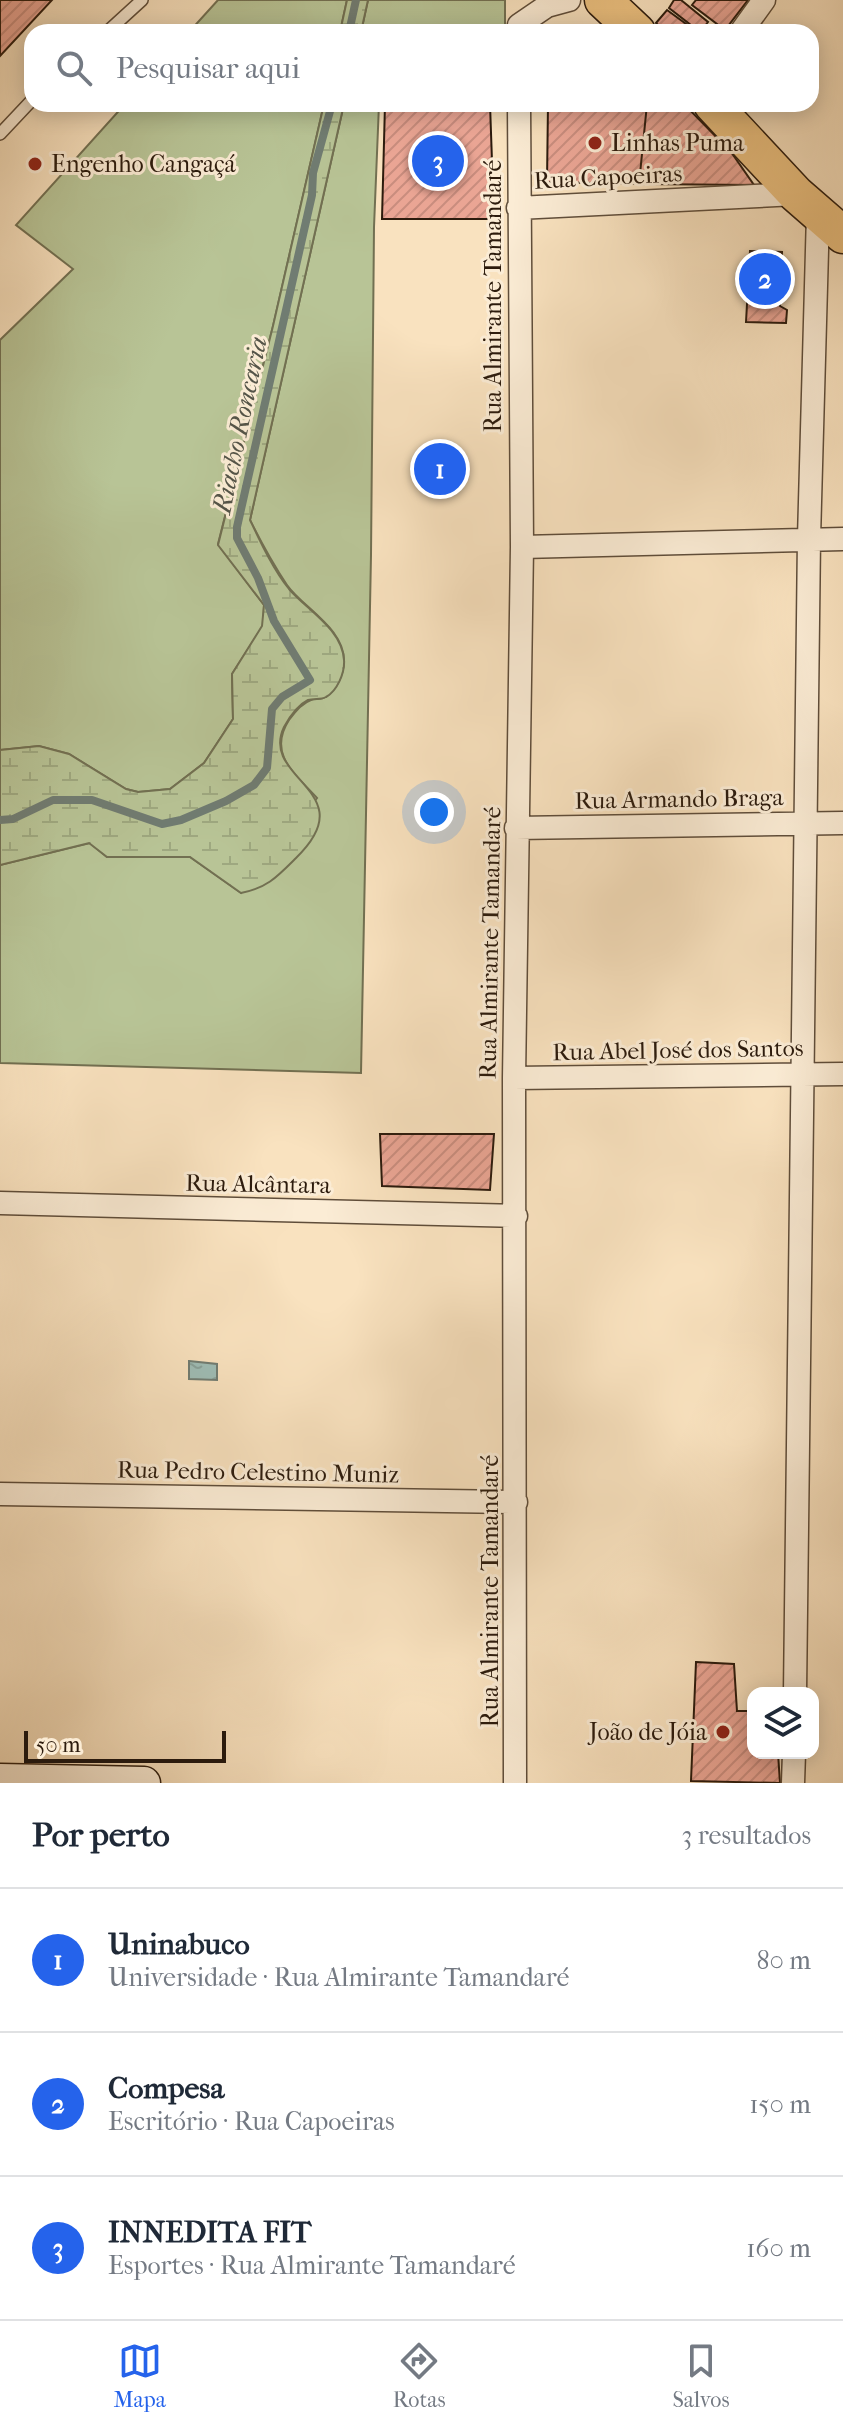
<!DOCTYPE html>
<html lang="pt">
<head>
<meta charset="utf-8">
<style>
  :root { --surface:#fff; --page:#f6f6f7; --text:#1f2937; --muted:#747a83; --line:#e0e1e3; --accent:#2563eb }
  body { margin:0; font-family:"IM FELL French Canon",serif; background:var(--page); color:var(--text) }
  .controls { position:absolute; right:24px; bottom:24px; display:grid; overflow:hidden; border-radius:16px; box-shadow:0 4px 20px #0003 }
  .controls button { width:72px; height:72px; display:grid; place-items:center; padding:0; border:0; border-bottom:2px solid var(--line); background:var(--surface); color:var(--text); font:40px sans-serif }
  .scale { position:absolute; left:24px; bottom:20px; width:202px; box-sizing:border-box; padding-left:8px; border:4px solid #2c1b0d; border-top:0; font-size:22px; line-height:28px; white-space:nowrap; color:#2c1b0d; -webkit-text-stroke:6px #fbecd5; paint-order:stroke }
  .you { position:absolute; left:434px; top:812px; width:28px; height:28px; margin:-20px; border:6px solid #fff; border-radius:50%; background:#1a73e8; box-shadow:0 0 0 12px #1a73e833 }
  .badge { display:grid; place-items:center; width:52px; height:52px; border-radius:50%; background:var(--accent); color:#fff; font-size:26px; font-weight:700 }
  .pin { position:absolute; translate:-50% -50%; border:4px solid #fff; box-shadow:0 2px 8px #0006 }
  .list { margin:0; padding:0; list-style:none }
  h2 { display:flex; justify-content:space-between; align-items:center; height:104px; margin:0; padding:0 32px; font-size:34px }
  h2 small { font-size:26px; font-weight:400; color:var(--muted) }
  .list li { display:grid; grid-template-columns:52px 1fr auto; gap:24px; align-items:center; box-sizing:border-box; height:144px; padding:0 32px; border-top:2px solid var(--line) }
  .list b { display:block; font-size:30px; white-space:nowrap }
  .list p { margin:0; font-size:26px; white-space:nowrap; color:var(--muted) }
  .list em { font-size:26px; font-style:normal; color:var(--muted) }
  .icon { flex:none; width:44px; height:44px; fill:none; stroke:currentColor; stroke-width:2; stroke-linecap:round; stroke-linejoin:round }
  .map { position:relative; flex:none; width:843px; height:1783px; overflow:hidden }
  .search { position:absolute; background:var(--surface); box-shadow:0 4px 20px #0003; left:24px; right:24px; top:24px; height:88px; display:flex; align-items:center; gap:20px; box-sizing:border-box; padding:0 28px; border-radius:24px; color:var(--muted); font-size:30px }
  .sheet { height:536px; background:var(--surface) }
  nav { display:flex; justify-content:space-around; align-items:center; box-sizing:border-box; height:112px; border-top:2px solid var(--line); background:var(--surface); font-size:22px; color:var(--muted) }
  nav a { display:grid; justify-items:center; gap:4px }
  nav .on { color:var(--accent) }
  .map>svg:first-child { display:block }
  .grass { fill:#b8c496; stroke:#727052; stroke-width:2 }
  .wetland { fill:url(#wetland-marsh); stroke:#727052; stroke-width:2 }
  .water { fill:url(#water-ripples); stroke:#707c72; stroke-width:2 }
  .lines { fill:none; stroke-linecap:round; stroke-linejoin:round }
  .stream { stroke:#707c72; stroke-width:8 }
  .building { fill:url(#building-hatch); stroke:#2c1b0d; stroke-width:2 }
  .lane-casing { stroke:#5f4d3a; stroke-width:14 }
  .street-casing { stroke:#5f4d3a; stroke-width:25 }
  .secondary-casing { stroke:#2c1b0d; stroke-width:35 }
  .primary-casing { stroke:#2c1b0d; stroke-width:39 }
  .lane { stroke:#fbecd5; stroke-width:11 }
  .street { stroke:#fbecd5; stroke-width:22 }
  .secondary { stroke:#fbecd5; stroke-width:32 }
  .primary { stroke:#ecc180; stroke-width:36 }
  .poi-dot { fill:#8f2418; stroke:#fbecd5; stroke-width:3 }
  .labels { text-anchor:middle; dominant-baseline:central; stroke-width:6; stroke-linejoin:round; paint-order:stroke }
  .poi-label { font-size:24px; fill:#2c1b0d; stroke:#fbecd5; text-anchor:start }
  .street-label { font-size:24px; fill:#2c1b0d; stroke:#fbecd5 }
  .water-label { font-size:26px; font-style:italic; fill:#545448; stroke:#fbecd5 }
</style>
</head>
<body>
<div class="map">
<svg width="843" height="1783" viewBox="0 0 843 1783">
  <defs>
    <pattern id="wetland-marsh" width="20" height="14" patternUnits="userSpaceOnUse" patternTransform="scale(2)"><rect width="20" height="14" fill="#b8c496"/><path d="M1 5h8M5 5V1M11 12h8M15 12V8" fill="none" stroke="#9ea880"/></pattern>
    <pattern id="water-ripples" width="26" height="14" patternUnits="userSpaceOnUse" patternTransform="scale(2)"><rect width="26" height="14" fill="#9ebdb6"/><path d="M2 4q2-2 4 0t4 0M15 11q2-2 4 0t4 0" fill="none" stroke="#88a29b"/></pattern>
    <pattern id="building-hatch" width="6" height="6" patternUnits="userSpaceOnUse" patternTransform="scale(2)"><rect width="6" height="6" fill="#eaa594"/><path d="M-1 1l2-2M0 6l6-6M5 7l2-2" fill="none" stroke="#c98d7e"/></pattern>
  </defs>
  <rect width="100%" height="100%" fill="#f9e2bf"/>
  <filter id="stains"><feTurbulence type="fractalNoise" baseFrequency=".0025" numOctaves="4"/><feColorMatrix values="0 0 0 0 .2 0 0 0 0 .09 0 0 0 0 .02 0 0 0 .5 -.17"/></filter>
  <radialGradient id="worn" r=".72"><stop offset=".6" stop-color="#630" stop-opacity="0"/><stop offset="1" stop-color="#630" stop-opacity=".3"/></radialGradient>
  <path class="grass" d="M 218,0 L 347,0 L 340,32 L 189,32 Z
    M 368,0 L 505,0 L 505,32 L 361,32 Z
    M 125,104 L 324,104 L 273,326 L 218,544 L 264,605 L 263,626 L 232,674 L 233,719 L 204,763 L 170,789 L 138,792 L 126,789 L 69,754 L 39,746 L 0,750 L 0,340 L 73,269 L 16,225 Z
    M 344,104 L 379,104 L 374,227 L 371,555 L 361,1073 L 0,1063 L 0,865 L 90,843 L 107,857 L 190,857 L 241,893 L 317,798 C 295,774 267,754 289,720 C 294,713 302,703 311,700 C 315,698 319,700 323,698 C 336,693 343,675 344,663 C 346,629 303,608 287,585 C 273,564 261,542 250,520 Z"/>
  <path class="wetland" d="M 347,0 L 368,0 L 361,32 L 340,32 Z
    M 324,104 L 344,104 L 250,520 C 261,543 273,569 289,589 C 307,610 342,629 344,660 C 345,673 337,691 326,697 C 321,700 314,698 308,700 C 298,705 289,718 284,727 C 259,780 365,791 296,858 C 277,877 267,888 241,893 L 190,857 L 107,857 L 89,843 L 0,865 L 0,750 L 39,746 L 69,754 L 126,789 L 138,792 L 170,789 L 204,763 L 233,719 L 232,674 L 262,626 L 264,605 L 218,545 L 273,326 Z"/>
  <path class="water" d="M 189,1361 L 217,1364 L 217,1380 L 189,1379 Z"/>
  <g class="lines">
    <path class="stream" d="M 349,32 L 356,0
      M 0,820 L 13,819 L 53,800 L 92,800 L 162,824 L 181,820 L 226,801 L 254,785 L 267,768 L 272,709 L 282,697 L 310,680 L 274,621 L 258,578 L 237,538 L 237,527 L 312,195 L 313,173 L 332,104"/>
  </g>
  <path class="building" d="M 0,0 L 52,0 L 0,56 Z
    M 674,0 L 681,0 L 708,22 L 700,32 L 669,8 Z
    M 696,0 L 748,0 L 725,30 L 692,5 Z
    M 667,10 L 697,32 L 666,32 L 656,23 Z
    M 385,104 L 490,104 L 494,219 L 382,219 Z
    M 548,104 L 647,104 L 639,184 L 547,182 Z
    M 647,104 L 672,106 L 684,104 L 731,152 L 754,185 L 639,184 Z
    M 750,251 L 782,252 L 780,306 L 787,310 L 786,323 L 746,322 Z
    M 380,1134 L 494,1134 L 490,1190 L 382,1186 Z
    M 696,1662 L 734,1664 L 737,1711 L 753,1711 L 753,1753 L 778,1753 L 780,1783 L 691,1781 Z"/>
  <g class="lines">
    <g class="lane-casing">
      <path id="lane" d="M 107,32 L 142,0
        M 0,134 L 32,100"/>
    </g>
    <g class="street-casing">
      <path id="street" d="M 519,25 L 547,6 L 569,0
        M 741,32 L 764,0
        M 518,208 L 796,194
        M 522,547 L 843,539
        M 516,828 L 843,823
        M 514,1078 L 843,1074
        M 0,1203 L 516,1216
        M 0,1494 L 516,1502
        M 795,1693 L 809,538 L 818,214
        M 515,1783 L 514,1078 L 522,547 L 519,104
        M 793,1783 L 794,1753"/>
    </g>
    <g class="secondary-casing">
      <path id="secondary" d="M 0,1780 L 144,1783"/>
    </g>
    <g class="primary-casing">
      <path id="primary" d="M 603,0 L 637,32
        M 712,104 L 796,194 L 843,235"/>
    </g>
    <use href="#lane" class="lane"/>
    <use href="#street" class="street"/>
    <use href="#secondary" class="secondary"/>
    <use href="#primary" class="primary"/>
  </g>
  <g class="poi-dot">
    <circle cx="595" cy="143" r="8"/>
    <circle cx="35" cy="164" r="8"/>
    <circle cx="723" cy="1732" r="8"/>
  </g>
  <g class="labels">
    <g class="poi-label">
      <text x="611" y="143">Linhas Puma</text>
      <text x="51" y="164">Engenho Cangaçá</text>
      <text x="707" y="1732" text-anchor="end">João de Jóia</text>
    </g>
    <g class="street-label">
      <text transform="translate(608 177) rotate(-3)">Rua Capoeiras</text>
      <text transform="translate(493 296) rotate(-90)">Rua Almirante Tamandaré</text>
      <text transform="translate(679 799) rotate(-1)">Rua Armando Braga</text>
      <text transform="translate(490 943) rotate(-89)">Rua Almirante Tamandaré</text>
      <text transform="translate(678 1050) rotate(-1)">Rua Abel José dos Santos</text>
      <text transform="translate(258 1184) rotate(1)">Rua Alcântara</text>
      <text transform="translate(258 1472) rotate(1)">Rua Pedro Celestino Muniz</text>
      <text transform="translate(490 1591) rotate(-90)">Rua Almirante Tamandaré</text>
    </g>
    <g class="water-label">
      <text transform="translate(240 425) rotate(-78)">Riacho Roncaria</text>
    </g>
  </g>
  <rect width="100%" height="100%" filter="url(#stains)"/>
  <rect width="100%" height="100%" fill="url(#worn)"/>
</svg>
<div class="controls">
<button><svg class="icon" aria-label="layers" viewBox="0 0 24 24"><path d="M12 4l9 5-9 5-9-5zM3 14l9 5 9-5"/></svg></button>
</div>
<div class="scale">50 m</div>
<div class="you"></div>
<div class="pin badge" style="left:440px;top:469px">1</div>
<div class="pin badge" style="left:765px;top:279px">2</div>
<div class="pin badge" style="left:438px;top:161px">3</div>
<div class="search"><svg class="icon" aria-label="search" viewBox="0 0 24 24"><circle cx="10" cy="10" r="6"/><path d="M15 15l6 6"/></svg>Pesquisar aqui</div>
</div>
<section class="sheet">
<h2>Por perto<small>3 resultados</small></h2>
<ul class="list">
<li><span class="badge">1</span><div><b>Uninabuco</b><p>Universidade · Rua Almirante Tamandaré</p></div><em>80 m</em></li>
<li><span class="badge">2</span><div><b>Compesa</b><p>Escritório · Rua Capoeiras</p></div><em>150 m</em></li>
<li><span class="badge">3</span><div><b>INNEDITA FIT</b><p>Esportes · Rua Almirante Tamandaré</p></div><em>160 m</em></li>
</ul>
</section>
<nav>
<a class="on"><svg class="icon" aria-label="map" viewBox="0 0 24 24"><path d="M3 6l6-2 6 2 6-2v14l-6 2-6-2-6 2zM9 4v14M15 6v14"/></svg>Mapa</a>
<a><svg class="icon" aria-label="directions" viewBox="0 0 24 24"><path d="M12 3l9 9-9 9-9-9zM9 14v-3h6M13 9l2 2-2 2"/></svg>Rotas</a>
<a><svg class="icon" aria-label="saved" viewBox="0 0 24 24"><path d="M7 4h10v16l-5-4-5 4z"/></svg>Salvos</a>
</nav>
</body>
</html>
